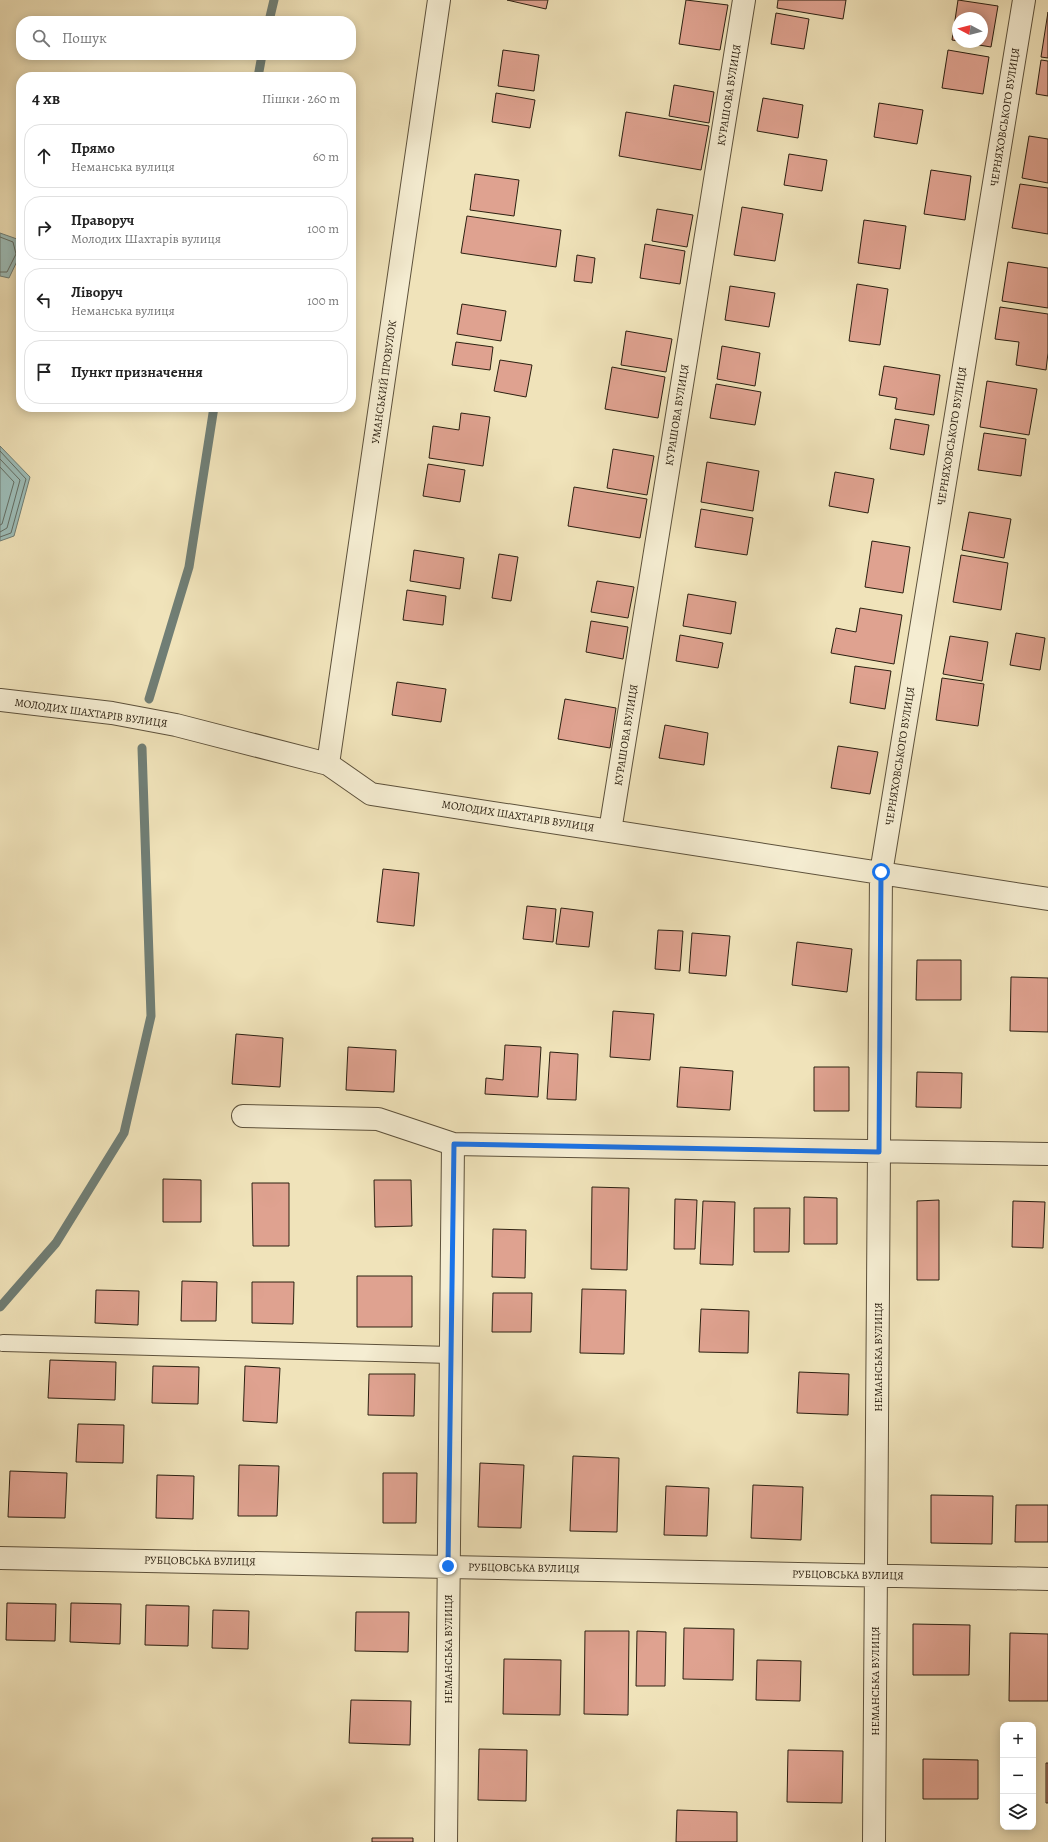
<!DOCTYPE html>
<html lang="uk">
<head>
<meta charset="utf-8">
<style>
  :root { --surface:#fff; --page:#f2f2f2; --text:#222; --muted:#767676; --line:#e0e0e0 }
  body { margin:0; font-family:Alegreya,serif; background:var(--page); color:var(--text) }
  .controls { position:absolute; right:12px; bottom:12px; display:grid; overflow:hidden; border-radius:8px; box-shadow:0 2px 10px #0003 }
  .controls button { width:36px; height:36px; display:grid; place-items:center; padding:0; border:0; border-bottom:1px solid var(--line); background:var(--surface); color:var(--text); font:20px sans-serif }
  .compass { position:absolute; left:952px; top:12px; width:36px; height:36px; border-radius:50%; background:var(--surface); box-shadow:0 2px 10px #0003; rotate:277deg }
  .stop { position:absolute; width:12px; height:12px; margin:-9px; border:3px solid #1a73e8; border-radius:50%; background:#fff }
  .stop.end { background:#1a73e8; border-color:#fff; box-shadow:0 1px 4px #0008 }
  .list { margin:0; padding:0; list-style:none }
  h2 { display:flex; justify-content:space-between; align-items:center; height:52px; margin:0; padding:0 16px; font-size:17px }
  h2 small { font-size:13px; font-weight:400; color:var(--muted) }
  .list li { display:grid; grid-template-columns:26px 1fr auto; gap:12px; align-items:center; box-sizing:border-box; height:64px; margin:0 8px 8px; padding:0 8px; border:1px solid var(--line); border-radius:16px }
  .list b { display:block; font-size:15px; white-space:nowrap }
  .list p { margin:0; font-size:13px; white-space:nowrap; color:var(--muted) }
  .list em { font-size:13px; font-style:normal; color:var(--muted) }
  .icon { flex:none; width:22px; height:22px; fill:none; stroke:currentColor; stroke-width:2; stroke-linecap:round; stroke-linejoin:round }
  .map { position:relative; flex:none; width:1048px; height:1842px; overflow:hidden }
  .search { position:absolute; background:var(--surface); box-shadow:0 2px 10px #0003; left:16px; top:16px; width:340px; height:44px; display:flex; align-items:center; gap:10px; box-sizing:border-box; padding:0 14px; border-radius:16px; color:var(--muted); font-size:15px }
  .panel { position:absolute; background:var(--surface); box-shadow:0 2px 10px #0003; left:16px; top:72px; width:340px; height:340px; border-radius:16px }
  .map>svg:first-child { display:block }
  .water { fill:#9dbdb8; stroke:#707e75 }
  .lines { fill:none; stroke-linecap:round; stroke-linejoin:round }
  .shore { stroke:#646e64; stroke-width:1 }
  .stream { stroke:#707e75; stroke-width:9 }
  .building { fill:#dfa290; stroke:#2c2011 }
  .lane-casing { stroke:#5d513b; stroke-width:18 }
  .street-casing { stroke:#5d513b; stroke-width:24 }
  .lane { stroke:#f5edd2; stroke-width:16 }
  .street { stroke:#f5edd2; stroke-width:22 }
  .route { stroke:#1a73e8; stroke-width:5 }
  .labels { text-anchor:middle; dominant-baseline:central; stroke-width:3.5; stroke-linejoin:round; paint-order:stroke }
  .street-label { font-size:11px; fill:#2c2011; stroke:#f5edd2 }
</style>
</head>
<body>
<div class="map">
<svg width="1048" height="1842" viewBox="0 0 1048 1842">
  <rect width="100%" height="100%" fill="#f0e3ba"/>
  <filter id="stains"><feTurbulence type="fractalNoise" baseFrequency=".005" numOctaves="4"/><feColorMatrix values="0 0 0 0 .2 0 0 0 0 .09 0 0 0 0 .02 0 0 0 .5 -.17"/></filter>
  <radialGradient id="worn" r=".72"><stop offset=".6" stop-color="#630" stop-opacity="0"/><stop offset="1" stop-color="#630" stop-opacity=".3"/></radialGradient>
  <path class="water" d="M 0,233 L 17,239 L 20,255 L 9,278 L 0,276 Z
    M 0,446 L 30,477 L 14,536 L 0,541 Z"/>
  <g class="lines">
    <path class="shore" d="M 0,237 L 13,242 L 16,254 L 7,272 L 0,272
      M 0,451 L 26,479 L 11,533 L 0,537
      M 0,459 L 20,480 L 7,528 L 0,532
      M 0,467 L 14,482 L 2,524 L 0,525"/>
    <path class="stream" d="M 269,21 L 274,0
      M 258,77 L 262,55
      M 149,699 L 189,567 L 214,407
      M 0,1307 L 56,1243 L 124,1133 L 151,1016 L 142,748"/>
  </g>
  <path class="building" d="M 507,0 L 548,0 L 546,9 Z
    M 686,0 L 728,5 L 720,50 L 679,44 Z
    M 778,0 L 846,0 L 843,19 L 777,8 Z
    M 958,0 L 998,6 L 991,47 L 961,42 L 982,42 L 982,18 L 958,18 L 958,41 L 952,40 Z
    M 1048,12 L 1048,58 L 1041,57 Z
    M 776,13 L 809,19 L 804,49 L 771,44 Z
    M 503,50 L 539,55 L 534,91 L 498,86 Z
    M 948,50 L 989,57 L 983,94 L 942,88 Z
    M 1041,60 L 1048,61 L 1048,96 L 1036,94 Z
    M 674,85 L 714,92 L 709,123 L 669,116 Z
    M 496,93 L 535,100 L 530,128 L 492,122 Z
    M 763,98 L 803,105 L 798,138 L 757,131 Z
    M 879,103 L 923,110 L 917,144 L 874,137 Z
    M 626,112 L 709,126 L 701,170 L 619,156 Z
    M 1029,136 L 1048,139 L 1048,183 L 1022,178 Z
    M 789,154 L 827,160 L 822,191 L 784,185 Z
    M 931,170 L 971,176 L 965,220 L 924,214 Z
    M 475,174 L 519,180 L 514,216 L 470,210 Z
    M 1020,184 L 1048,188 L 1048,234 L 1012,228 Z
    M 742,207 L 783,214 L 775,261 L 734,255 Z
    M 657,209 L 693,215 L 687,247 L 652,241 Z
    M 467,216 L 561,230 L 556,267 L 461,253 Z
    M 864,220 L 906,226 L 900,269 L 858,263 Z
    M 645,244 L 685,251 L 680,284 L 640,278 Z
    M 577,255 L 595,258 L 592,283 L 574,281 Z
    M 1008,262 L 1048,268 L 1048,308 L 1002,301 Z
    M 857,284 L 888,289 L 880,345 L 849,341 Z
    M 730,286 L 775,293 L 769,327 L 725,320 Z
    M 462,304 L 506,311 L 501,341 L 457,334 Z
    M 1000,307 L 1048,314 L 1048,353 L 1046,370 L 1016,365 L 1019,342 L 995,339 Z
    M 626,331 L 672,339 L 666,372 L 621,365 Z
    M 456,342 L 493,347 L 490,370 L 452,365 Z
    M 722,346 L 760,353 L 755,386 L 717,379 Z
    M 500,360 L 532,365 L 526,397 L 494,391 Z
    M 884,366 L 940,375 L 934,415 L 895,409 L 897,398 L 879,395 Z
    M 612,367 L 665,377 L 658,418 L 605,409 Z
    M 987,381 L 1037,389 L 1029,435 L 980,427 Z
    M 716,384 L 761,392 L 755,425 L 710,418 Z
    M 461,413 L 490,417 L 483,466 L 429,458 L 433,426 L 459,430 Z
    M 895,419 L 929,425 L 924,455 L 890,449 Z
    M 984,433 L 1026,439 L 1021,476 L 978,470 Z
    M 613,449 L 654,456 L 647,495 L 607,488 Z
    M 707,462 L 759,471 L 753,511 L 701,502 Z
    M 428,464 L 465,470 L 460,502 L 423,496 Z
    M 835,472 L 874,479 L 868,513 L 829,506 Z
    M 574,487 L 647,499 L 640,538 L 568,526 Z
    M 701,509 L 753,518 L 747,555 L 695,547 Z
    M 969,512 L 1011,519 L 1004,558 L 962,550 Z
    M 872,541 L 910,547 L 903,593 L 865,587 Z
    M 414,550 L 464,558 L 460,589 L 410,581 Z
    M 499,554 L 518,557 L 511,601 L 492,598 Z
    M 961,555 L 1008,563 L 1001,610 L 953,602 Z
    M 597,581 L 634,587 L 628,618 L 591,612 Z
    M 407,590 L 446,596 L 443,625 L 403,620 Z
    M 688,594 L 736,602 L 731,634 L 683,626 Z
    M 860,608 L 902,615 L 894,664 L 831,653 L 836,628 L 856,632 Z
    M 591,621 L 628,627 L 623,659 L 586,652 Z
    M 1016,633 L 1045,638 L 1040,670 L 1010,665 Z
    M 680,635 L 723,643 L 718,668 L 676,661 Z
    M 950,636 L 988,642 L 982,681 L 943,674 Z
    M 855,666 L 891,671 L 885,709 L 850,703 Z
    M 942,678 L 984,684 L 978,726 L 936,720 Z
    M 397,682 L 446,689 L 441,722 L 392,715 Z
    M 565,699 L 616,708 L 610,748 L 558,739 Z
    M 665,725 L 708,733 L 704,765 L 659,758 Z
    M 838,746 L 878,752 L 870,794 L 831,788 Z
    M 383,869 L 419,873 L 414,926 L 377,922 Z
    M 527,906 L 556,909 L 553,942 L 523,939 Z
    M 561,908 L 593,912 L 589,947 L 556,944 Z
    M 658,930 L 683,931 L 680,971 L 655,969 Z
    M 692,933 L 730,936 L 726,976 L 689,973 Z
    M 797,942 L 852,949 L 847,992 L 792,985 Z
    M 917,960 L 961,960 L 961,1000 L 916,1000 Z
    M 1011,977 L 1048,978 L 1048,1032 L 1010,1031 Z
    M 613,1011 L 654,1014 L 650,1060 L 610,1057 Z
    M 236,1034 L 283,1038 L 280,1087 L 232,1084 Z
    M 505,1045 L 541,1047 L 538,1097 L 485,1094 L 486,1078 L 503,1080 Z
    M 348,1047 L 396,1050 L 394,1092 L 346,1090 Z
    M 550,1052 L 578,1054 L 576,1100 L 547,1099 Z
    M 680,1067 L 733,1071 L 730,1110 L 677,1107 Z
    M 814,1067 L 849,1067 L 849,1111 L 814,1111 Z
    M 917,1072 L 962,1073 L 961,1108 L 916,1107 Z
    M 163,1179 L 201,1180 L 201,1222 L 163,1222 Z
    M 374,1180 L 411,1180 L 412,1226 L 375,1227 Z
    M 252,1183 L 289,1183 L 289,1246 L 253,1246 Z
    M 592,1187 L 629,1188 L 627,1270 L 591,1269 Z
    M 804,1197 L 837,1198 L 837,1244 L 804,1244 Z
    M 675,1199 L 697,1200 L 695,1249 L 674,1249 Z
    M 939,1200 L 939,1280 L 917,1280 L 917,1201 Z
    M 703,1201 L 735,1202 L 733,1265 L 700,1264 Z
    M 1013,1201 L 1045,1202 L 1043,1248 L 1012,1247 Z
    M 754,1208 L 790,1208 L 789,1252 L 754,1252 Z
    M 493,1229 L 526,1230 L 525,1278 L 492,1277 Z
    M 357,1276 L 412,1276 L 412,1327 L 357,1327 Z
    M 182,1281 L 217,1282 L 216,1321 L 181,1321 Z
    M 252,1282 L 294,1282 L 293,1324 L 252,1323 Z
    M 582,1289 L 626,1290 L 624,1354 L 580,1353 Z
    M 96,1290 L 139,1291 L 138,1325 L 95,1323 Z
    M 493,1293 L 532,1293 L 531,1332 L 492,1332 Z
    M 701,1309 L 749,1311 L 748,1353 L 699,1352 Z
    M 50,1360 L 116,1362 L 115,1400 L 48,1398 Z
    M 153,1366 L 199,1367 L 198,1404 L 152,1403 Z
    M 245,1366 L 280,1368 L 277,1423 L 243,1421 Z
    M 799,1372 L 849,1374 L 848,1415 L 797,1413 Z
    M 369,1374 L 415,1374 L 414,1416 L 368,1415 Z
    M 78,1424 L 124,1425 L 123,1463 L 76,1462 Z
    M 573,1456 L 619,1458 L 617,1532 L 570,1531 Z
    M 480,1463 L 524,1465 L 521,1528 L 478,1527 Z
    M 239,1465 L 279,1466 L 277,1516 L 238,1516 Z
    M 10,1471 L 67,1473 L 65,1518 L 8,1517 Z
    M 383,1473 L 417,1473 L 416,1523 L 383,1523 Z
    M 157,1475 L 194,1476 L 193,1519 L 156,1518 Z
    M 753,1485 L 803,1487 L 801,1540 L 751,1538 Z
    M 666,1486 L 709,1488 L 707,1536 L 664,1535 Z
    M 931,1495 L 993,1496 L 992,1544 L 931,1543 Z
    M 1016,1505 L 1048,1505 L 1048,1542 L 1015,1542 Z
    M 7,1603 L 56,1604 L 55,1641 L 6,1640 Z
    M 71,1603 L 121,1604 L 120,1644 L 70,1642 Z
    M 146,1605 L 189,1606 L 188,1646 L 145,1645 Z
    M 213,1610 L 249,1611 L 248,1649 L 212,1648 Z
    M 356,1612 L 409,1612 L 408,1652 L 355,1651 Z
    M 913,1624 L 970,1625 L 969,1675 L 913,1675 Z
    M 684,1628 L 734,1629 L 733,1680 L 683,1679 Z
    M 585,1631 L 629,1631 L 628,1715 L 584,1714 Z
    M 637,1631 L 666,1632 L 665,1686 L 636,1686 Z
    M 1010,1633 L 1048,1634 L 1048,1701 L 1009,1701 Z
    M 504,1659 L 561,1660 L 560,1715 L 503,1714 Z
    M 757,1660 L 801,1661 L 800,1701 L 756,1700 Z
    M 351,1700 L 411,1701 L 410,1745 L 349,1743 Z
    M 479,1749 L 527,1750 L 526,1801 L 478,1800 Z
    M 788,1750 L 843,1751 L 842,1803 L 787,1802 Z
    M 923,1759 L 978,1760 L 978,1799 L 923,1799 Z
    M 1046,1763 L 1048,1763 L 1048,1803 L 1046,1803 Z
    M 677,1810 L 737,1812 L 737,1842 L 676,1842 Z
    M 372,1838 L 413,1838 L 413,1842 L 372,1842 Z"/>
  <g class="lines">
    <g class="lane-casing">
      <path id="lane" d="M 3,1343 L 451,1355"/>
    </g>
    <g class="street-casing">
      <path id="street" d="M 0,700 L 112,713 L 176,725 L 328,764 L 371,794 L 1048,899
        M 328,764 L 439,0
        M 610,831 L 744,0
        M 243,1116 L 378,1119 L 453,1144 L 1048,1154
        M 0,1558 L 1048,1579
        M 446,1842 L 453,1144
        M 874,1842 L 881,873 L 1024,0"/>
    </g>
    <use href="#lane" class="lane"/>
    <use href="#street" class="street"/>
  </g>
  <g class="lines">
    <path class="route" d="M 448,1566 L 454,1144 L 879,1152 L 881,872"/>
  </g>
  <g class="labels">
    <g class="street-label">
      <text transform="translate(729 95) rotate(-81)">КУРАШОВА ВУЛИЦЯ</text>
      <text transform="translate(1005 117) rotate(-81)">ЧЕРНЯХОВСЬКОГО ВУЛИЦЯ</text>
      <text transform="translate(384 382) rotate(-82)">УМАНСЬКИЙ ПРОВУЛОК</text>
      <text transform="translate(677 415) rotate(-81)">КУРАШОВА ВУЛИЦЯ</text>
      <text transform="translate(952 436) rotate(-81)">ЧЕРНЯХОВСЬКОГО ВУЛИЦЯ</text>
      <text transform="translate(91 713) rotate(8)">МОЛОДИХ ШАХТАРІВ ВУЛИЦЯ</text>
      <text transform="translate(626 735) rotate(-81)">КУРАШОВА ВУЛИЦЯ</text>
      <text transform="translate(900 756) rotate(-81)">ЧЕРНЯХОВСЬКОГО ВУЛИЦЯ</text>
      <text transform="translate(518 816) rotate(9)">МОЛОДИХ ШАХТАРІВ ВУЛИЦЯ</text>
      <text transform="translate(878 1357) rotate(-90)">НЕМАНСЬКА ВУЛИЦЯ</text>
      <text transform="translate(200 1561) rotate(1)">РУБЦОВСЬКА ВУЛИЦЯ</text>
      <text transform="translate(524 1568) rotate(1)">РУБЦОВСЬКА ВУЛИЦЯ</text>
      <text transform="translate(848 1575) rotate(1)">РУБЦОВСЬКА ВУЛИЦЯ</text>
      <text transform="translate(448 1649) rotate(-90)">НЕМАНСЬКА ВУЛИЦЯ</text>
      <text transform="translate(875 1681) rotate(-90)">НЕМАНСЬКА ВУЛИЦЯ</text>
    </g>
  </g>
  <rect width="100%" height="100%" filter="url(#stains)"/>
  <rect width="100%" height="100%" fill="url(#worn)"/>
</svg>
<div class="controls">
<button>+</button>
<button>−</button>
<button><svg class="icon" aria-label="layers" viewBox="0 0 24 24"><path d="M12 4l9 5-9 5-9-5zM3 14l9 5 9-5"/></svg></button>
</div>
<svg class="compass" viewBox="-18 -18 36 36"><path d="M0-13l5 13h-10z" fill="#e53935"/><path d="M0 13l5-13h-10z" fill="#767676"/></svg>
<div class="stop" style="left:881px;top:872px"></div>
<div class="stop end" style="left:448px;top:1566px"></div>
<div class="search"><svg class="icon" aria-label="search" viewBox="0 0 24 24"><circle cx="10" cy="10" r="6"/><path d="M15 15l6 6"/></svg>Пошук</div>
<section class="panel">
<h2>4 хв<small>Пішки · 260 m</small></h2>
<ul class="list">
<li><svg class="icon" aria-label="ahead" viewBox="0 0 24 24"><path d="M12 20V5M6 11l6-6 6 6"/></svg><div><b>Прямо</b><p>Неманська вулиця</p></div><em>60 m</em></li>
<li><svg class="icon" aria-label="right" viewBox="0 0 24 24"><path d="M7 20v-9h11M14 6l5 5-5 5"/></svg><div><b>Праворуч</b><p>Молодих Шахтарів вулиця</p></div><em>100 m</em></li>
<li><svg class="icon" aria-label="left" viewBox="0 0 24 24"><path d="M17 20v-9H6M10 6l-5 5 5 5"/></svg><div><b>Ліворуч</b><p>Неманська вулиця</p></div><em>100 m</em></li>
<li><svg class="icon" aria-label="arrive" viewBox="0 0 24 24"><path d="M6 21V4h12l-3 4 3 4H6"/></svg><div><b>Пункт призначення</b></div></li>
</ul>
</section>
</div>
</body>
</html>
